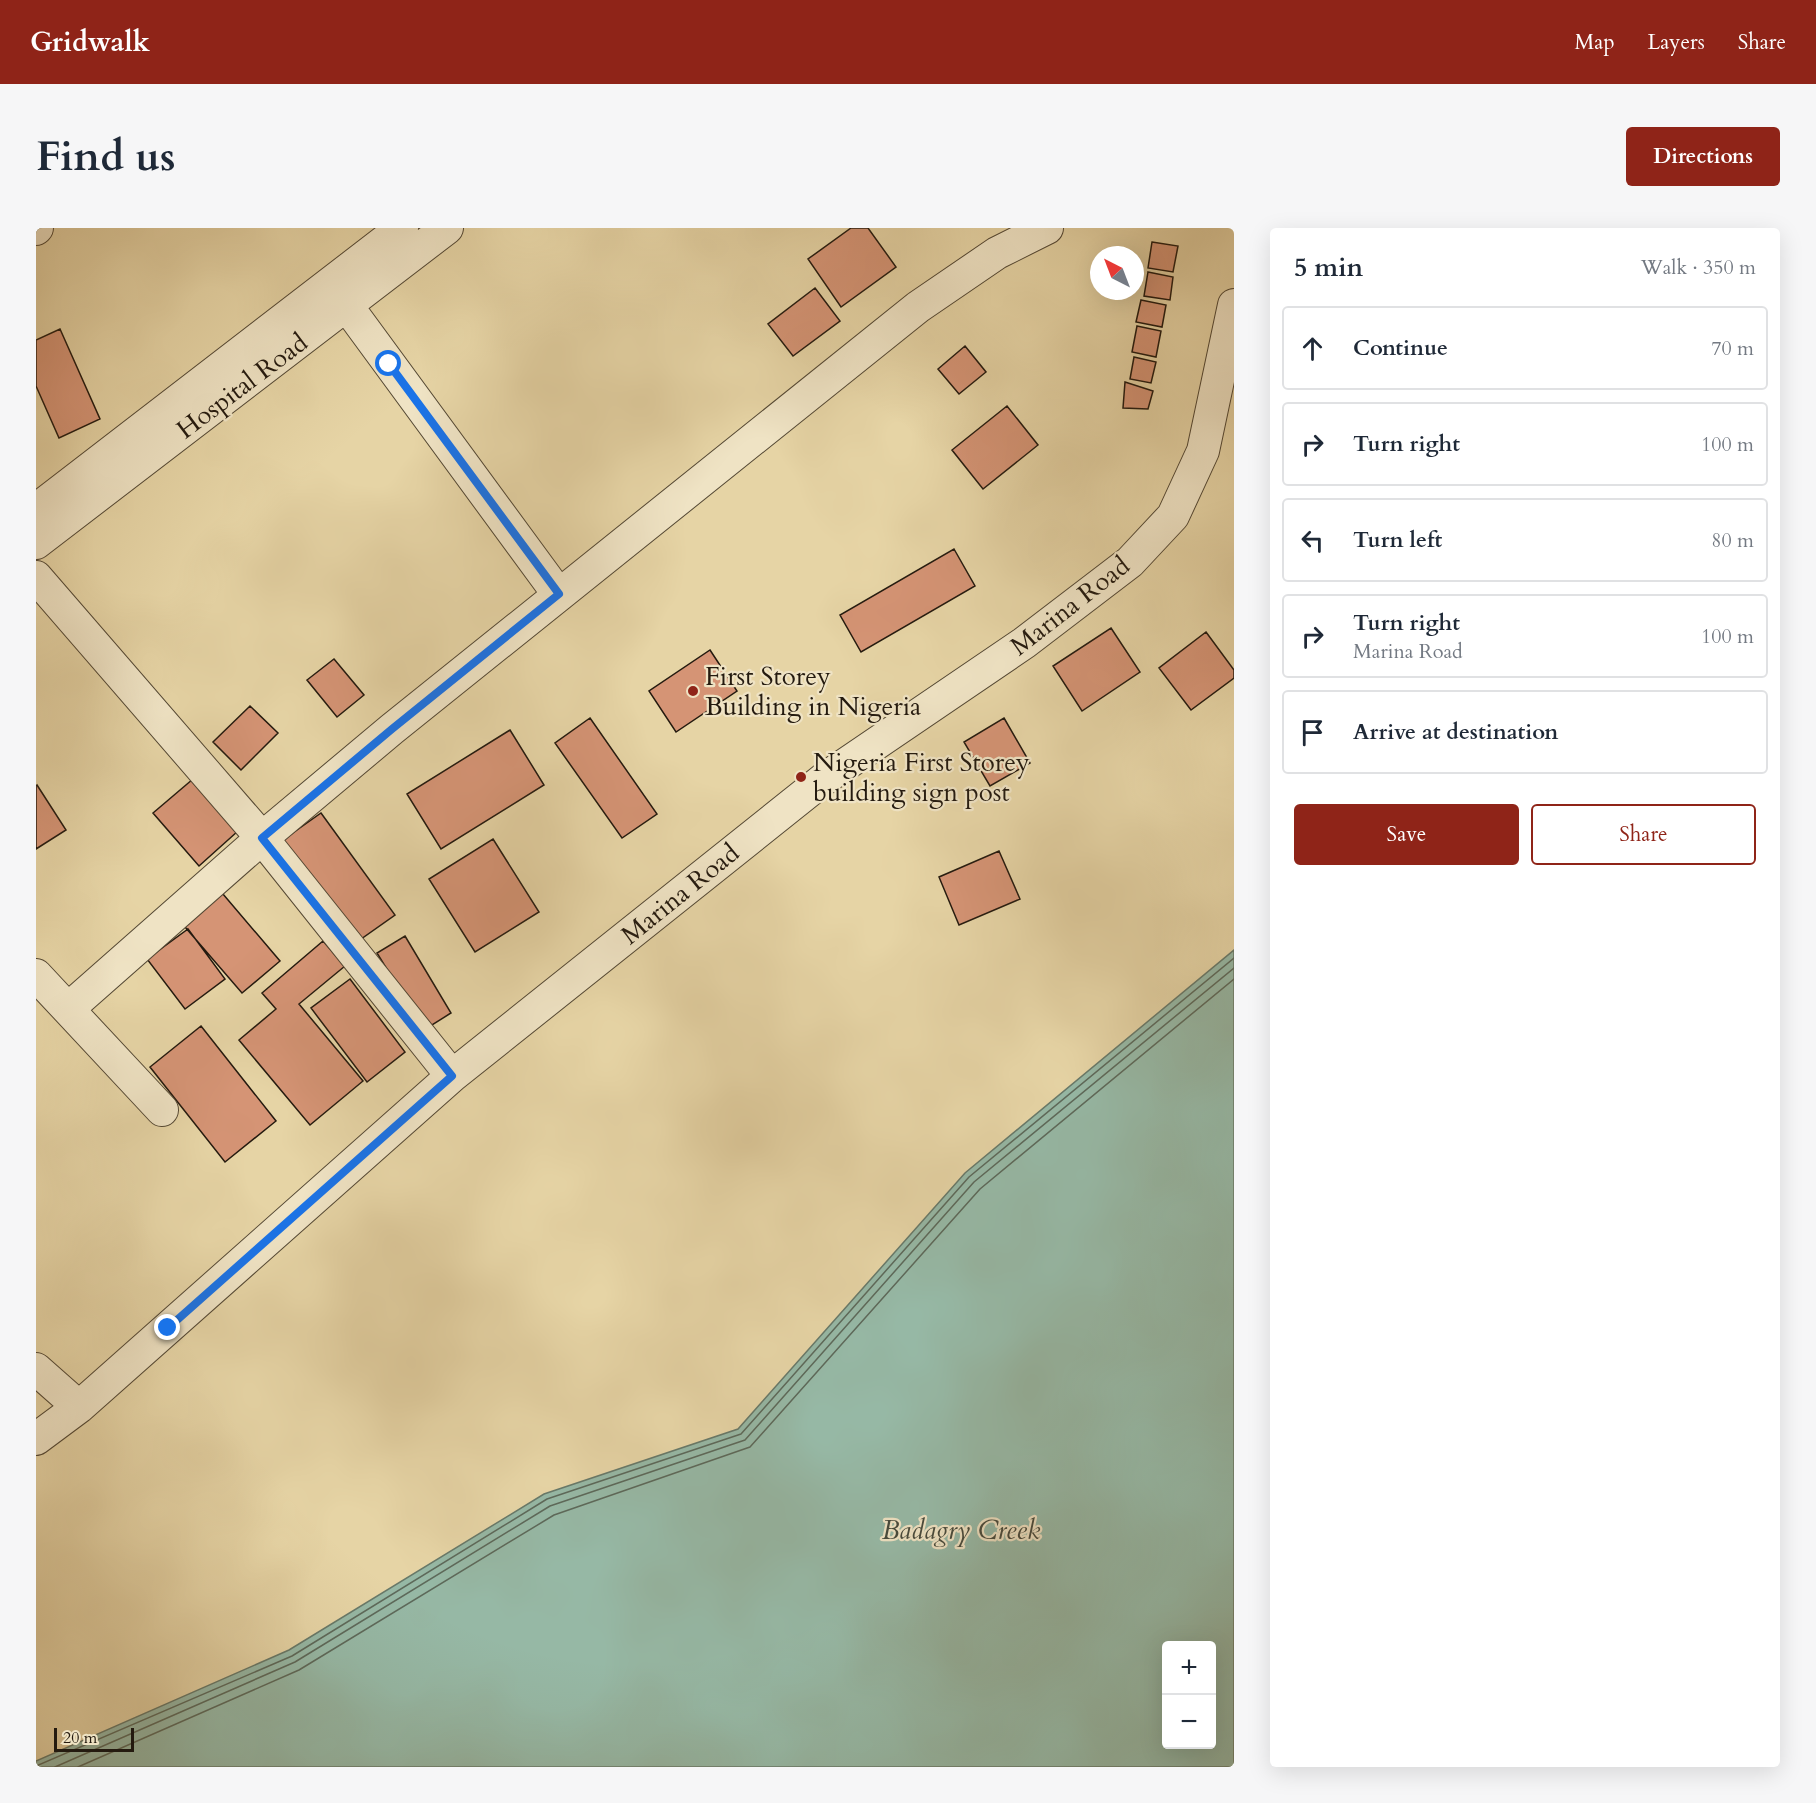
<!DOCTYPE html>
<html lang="en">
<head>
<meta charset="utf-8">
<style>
  :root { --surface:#fff; --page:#f6f6f7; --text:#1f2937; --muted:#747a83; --line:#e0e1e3; --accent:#8f2418 }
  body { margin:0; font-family:Cardo,serif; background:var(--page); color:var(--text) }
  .controls { position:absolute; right:18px; bottom:18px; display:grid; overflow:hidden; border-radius:6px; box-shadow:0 6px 24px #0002 }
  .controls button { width:54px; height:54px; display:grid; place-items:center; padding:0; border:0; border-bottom:2px solid var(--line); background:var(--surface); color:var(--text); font:30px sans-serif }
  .compass { position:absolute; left:1054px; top:18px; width:54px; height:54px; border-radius:50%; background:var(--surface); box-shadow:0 6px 24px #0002; rotate:318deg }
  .scale { position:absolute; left:18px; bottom:15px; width:80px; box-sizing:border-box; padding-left:6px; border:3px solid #241a0f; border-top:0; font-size:16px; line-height:21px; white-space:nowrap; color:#241a0f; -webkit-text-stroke:4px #efe3c4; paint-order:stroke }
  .stop { position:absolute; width:18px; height:18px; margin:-14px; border:4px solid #1a73e8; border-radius:50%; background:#fff }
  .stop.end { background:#1a73e8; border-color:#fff; box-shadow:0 2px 6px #0008 }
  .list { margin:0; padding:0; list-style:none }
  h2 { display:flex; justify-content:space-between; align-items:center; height:78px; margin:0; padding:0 24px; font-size:26px }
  h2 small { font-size:20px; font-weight:400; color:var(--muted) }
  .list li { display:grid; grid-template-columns:39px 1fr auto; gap:18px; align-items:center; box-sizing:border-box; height:84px; margin:0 12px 12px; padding:0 12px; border:2px solid var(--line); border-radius:6px }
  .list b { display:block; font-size:22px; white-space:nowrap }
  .list p { margin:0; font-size:20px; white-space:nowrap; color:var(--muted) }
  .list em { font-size:20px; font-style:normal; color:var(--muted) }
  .actions { display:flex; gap:12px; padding:18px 24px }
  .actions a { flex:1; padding:14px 0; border:2px solid var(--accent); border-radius:6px; text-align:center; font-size:21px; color:var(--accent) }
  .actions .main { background:var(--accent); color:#fff }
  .icon { flex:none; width:33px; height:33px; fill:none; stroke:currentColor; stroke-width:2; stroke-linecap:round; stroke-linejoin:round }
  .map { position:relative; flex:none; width:1198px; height:1539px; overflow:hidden; border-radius:6px }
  header { display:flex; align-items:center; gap:36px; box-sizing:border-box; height:84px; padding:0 30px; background:var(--accent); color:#fff }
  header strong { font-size:28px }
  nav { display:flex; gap:33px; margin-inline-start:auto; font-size:21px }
  .intro { display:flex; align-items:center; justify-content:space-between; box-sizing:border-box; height:144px; padding:0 36px }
  h1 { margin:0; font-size:42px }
  .button { padding:15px 27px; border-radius:6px; background:var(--accent); color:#fff; font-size:21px; font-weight:700 }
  main { display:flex; gap:36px; padding:0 36px }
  aside { flex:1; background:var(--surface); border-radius:6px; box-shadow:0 6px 24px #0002 }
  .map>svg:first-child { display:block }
  .water { fill:#96b8a5; stroke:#687969; stroke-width:1.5; fill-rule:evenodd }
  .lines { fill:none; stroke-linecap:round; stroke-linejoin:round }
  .shore { stroke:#5d695a; stroke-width:1.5 }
  .building { fill:#d59475; stroke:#241a0f; stroke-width:1.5 }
  .minor-casing { stroke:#544834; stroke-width:34 }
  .minor { stroke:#efe3c4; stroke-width:32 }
  .route { stroke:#1a73e8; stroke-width:8 }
  .poi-dot { fill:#8f2418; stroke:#efe3c4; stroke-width:2 }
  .labels { text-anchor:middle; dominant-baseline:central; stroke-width:4.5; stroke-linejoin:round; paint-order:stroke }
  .street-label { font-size:26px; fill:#241a0f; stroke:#efe3c4 }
  .poi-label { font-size:26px; fill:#241a0f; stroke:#efe3c4; text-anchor:start }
  .water-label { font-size:27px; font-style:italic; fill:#46493c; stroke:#efe3c4 }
</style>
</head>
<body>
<header>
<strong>Gridwalk</strong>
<nav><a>Map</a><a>Layers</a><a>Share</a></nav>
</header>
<div class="intro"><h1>Find us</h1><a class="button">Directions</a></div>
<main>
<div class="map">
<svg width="1198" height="1539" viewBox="0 0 1198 1539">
  <rect width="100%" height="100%" fill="#e6d4a5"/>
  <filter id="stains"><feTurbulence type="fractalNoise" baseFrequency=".00333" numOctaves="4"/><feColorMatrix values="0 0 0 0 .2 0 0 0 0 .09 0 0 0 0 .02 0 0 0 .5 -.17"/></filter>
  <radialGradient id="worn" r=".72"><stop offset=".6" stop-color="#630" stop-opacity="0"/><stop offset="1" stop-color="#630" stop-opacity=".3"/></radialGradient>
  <path class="water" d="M 1198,722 L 1198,1539 L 0,1539 L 0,1533 L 253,1422 L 508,1266 L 702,1201 L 929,945 ZM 1130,1418 L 1176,1418 L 1176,1516 L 1130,1516 Z"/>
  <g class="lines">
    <path class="shore" d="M 0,1538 L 256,1428 L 511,1271 L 705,1206 L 933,949 L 1198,730
      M 19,1539 L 259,1434 L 514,1278 L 709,1212 L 938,954 L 1198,740
      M 42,1539 L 263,1442 L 518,1287 L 714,1219 L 944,961 L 1198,751"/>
  </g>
  <path class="building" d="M 815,0 L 832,0 L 860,39 L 805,79 L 772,31 Z
    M 1116,14 L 1142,18 L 1137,44 L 1112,40 Z
    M 1112,44 L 1137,49 L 1134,72 L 1108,68 Z
    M 779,60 L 804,93 L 757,128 L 732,96 Z
    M 1105,72 L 1130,77 L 1126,99 L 1100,94 Z
    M 1101,98 L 1125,103 L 1120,129 L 1096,124 Z
    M 24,101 L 64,191 L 23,210 L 0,158 L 0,112 Z
    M 929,118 L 950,144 L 923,166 L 902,141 Z
    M 1098,129 L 1120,134 L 1115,155 L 1094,151 Z
    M 1089,154 L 1117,163 L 1112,181 L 1087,180 Z
    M 971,178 L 1002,217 L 947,261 L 916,222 Z
    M 918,321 L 939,358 L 825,424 L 804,387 Z
    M 1075,400 L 1104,444 L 1046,483 L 1017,438 Z
    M 1170,404 L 1198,442 L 1198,450 L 1155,482 L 1123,440 Z
    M 674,422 L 701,463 L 640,504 L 613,463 Z
    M 298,431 L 328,467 L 301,489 L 271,452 Z
    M 214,478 L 242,505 L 205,542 L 177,514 Z
    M 554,490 L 621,586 L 586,610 L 519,515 Z
    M 968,490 L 994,535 L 954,558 L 928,514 Z
    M 474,502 L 508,557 L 405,621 L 371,566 Z
    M 157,551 L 202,603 L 163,638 L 117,585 Z
    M 1,557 L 30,602 L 0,621 L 0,558 Z
    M 285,585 L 359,687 L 318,716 L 244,614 Z
    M 457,611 L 503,684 L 439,724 L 393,651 Z
    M 963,623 L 984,671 L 923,697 L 903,649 Z
    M 181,659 L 244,733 L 206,765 L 143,692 Z
    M 152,701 L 189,751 L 149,781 L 111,731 Z
    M 369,708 L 415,785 L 388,802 L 341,725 Z
    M 287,713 L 309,738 L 263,776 L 327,853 L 274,897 L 203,812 L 240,781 L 226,765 Z
    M 314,751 L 369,824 L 331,854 L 275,780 Z
    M 165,798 L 240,893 L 189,934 L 114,839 Z"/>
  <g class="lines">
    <g class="minor-casing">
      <path id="minor" d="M 0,1 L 1,0
        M 311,78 L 523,367
        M 0,282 L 366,0
        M 0,315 L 411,0
        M 0,349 L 226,610 L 416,848
        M 0,747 L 126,882
        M 32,781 L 226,610 L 356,501 L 882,79 L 961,25 L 1011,0
        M 0,1141 L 43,1179
        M 0,1211 L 43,1179 L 416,848 L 788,551 L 988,415 L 1094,334 L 1137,288 L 1167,223 L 1198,77"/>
    </g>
    <use href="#minor" class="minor"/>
  </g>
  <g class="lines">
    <path class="route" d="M 132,1100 L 416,848 L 226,610 L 356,501 L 523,366 L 353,136"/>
  </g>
  <g class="poi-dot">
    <circle cx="657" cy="463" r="6"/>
    <circle cx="765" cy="549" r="6"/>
  </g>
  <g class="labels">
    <g class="street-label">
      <text transform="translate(206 158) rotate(-37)">Hospital Road</text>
      <text transform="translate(1034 378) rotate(-38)">Marina Road</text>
      <text transform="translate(644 666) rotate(-39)">Marina Road</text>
    </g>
    <g class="poi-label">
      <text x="669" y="448">First Storey<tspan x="669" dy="30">Building in Nigeria</tspan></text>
      <text x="777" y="534">Nigeria First Storey<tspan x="777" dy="30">building sign post</tspan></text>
    </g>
    <g class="water-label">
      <text x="925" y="1302">Badagry Creek</text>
    </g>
  </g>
  <rect width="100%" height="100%" filter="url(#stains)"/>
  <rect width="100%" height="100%" fill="url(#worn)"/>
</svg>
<div class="controls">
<button>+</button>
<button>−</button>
</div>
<svg class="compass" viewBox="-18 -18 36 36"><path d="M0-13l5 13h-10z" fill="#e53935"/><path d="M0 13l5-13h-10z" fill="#747a83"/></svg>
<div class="scale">20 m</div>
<div class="stop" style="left:353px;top:136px"></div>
<div class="stop end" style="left:132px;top:1100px"></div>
</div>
<aside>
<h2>5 min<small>Walk · 350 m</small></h2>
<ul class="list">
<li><svg class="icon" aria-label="ahead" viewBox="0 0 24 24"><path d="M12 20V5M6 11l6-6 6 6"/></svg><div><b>Continue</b></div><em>70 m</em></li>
<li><svg class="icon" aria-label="right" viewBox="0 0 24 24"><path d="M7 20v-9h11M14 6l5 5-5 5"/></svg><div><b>Turn right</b></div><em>100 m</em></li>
<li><svg class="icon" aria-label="left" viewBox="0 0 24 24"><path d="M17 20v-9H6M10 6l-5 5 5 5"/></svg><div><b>Turn left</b></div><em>80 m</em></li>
<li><svg class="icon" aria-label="right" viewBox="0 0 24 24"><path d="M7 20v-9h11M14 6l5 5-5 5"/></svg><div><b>Turn right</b><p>Marina Road</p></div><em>100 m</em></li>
<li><svg class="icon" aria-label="arrive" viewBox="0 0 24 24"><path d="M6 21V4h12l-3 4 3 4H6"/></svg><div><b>Arrive at destination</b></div></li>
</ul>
<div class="actions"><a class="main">Save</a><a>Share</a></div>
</aside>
</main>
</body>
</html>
